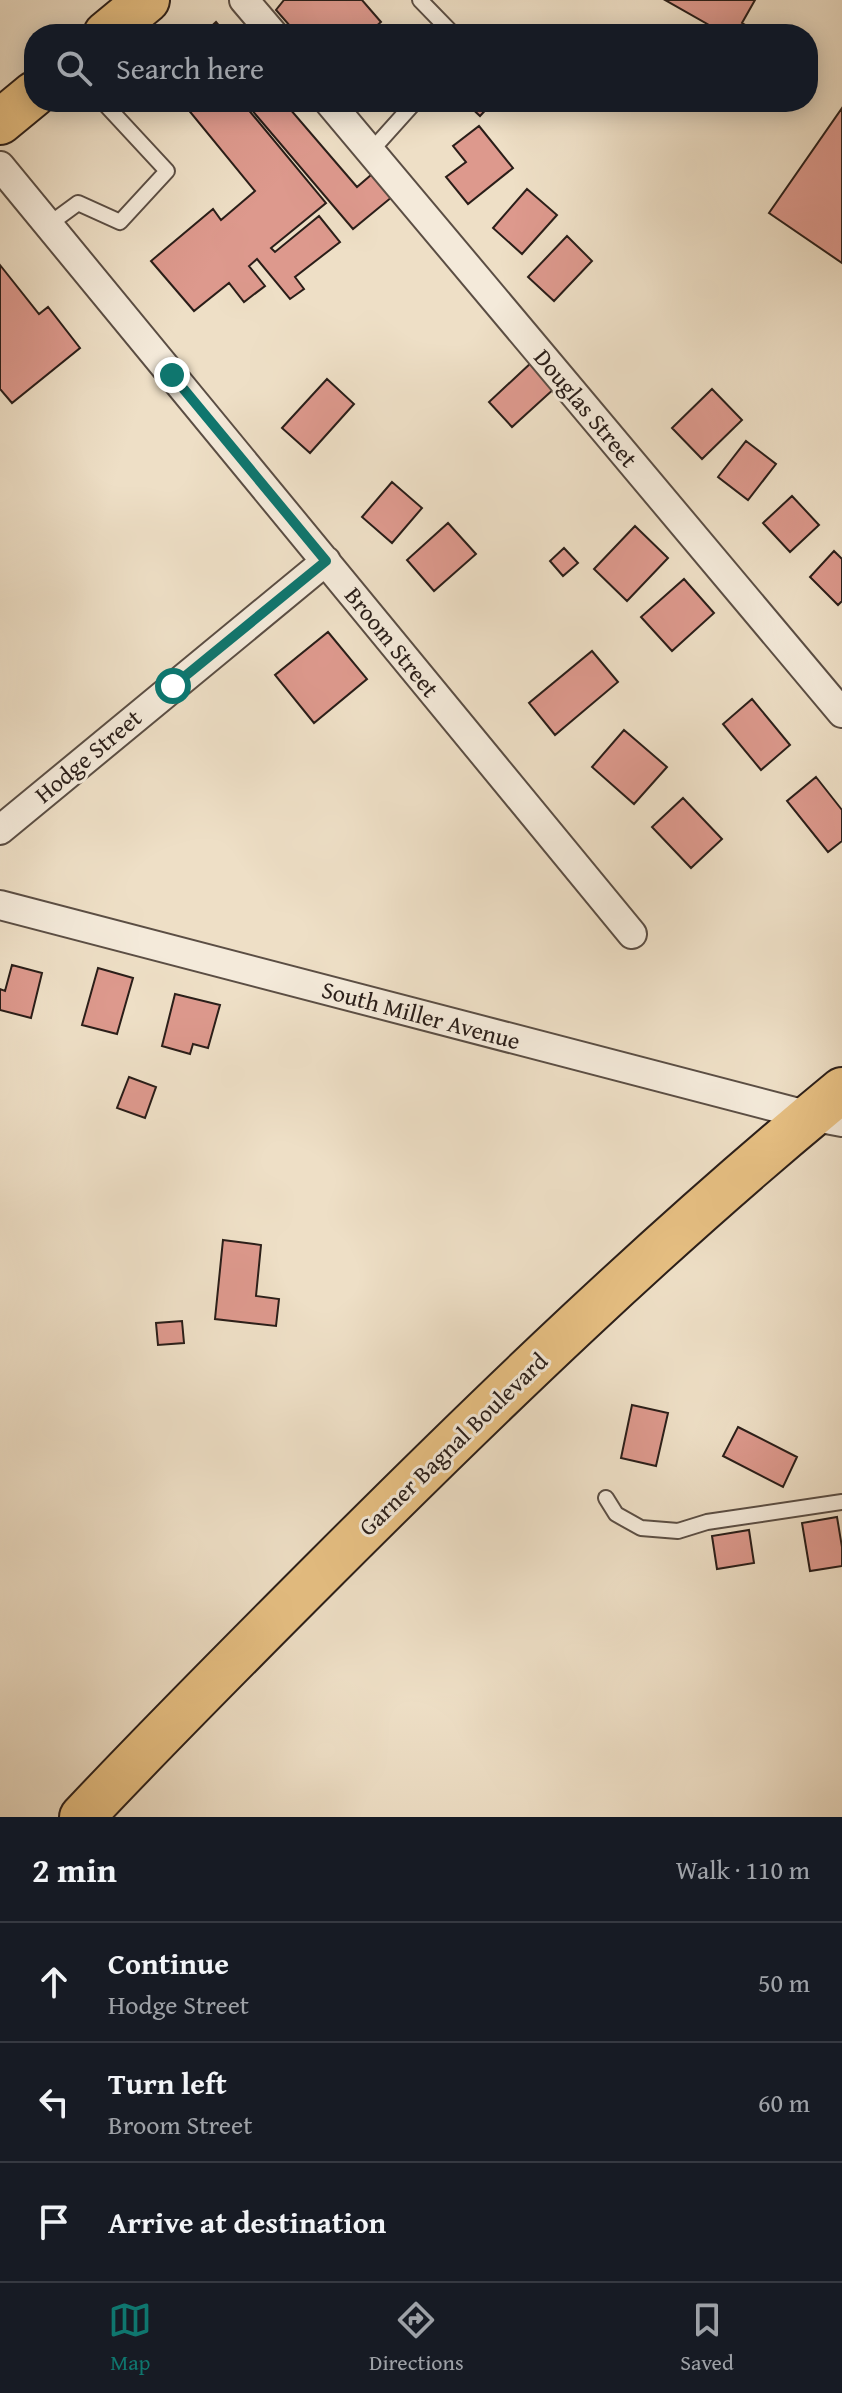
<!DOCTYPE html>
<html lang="en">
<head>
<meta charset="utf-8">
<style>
  :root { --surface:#171b24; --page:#20242c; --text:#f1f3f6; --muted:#9ea1a6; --line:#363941; --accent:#0f766e }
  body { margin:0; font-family:"Gentium Book Plus",serif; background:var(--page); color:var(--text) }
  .stop { position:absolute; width:24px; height:24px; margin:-18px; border:6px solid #0f766e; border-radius:50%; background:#fff }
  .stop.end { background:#0f766e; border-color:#fff; box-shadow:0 2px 8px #0008 }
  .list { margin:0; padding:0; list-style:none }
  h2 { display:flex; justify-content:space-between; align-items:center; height:104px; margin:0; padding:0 32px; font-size:34px }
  h2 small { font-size:26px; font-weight:400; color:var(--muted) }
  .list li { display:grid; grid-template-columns:52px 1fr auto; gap:24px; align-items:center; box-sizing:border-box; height:120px; padding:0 32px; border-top:2px solid var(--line) }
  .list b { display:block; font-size:30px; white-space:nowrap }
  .list p { margin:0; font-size:26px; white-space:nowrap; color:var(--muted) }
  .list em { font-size:26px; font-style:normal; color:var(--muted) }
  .icon { flex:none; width:44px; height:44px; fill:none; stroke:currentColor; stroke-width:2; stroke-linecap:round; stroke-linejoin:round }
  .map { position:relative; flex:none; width:842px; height:1817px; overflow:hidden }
  .search { position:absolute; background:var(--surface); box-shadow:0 4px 20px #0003; left:24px; right:24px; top:24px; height:88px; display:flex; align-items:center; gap:20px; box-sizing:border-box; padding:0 28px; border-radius:32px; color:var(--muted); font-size:30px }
  .sheet { height:464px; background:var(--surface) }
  nav { display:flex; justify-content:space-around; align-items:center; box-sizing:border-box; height:112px; border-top:2px solid var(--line); background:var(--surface); font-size:22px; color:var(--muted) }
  nav a { display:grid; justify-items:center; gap:4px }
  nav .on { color:var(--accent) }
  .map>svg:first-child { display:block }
  .building { fill:#dd998d; stroke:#2a1e19; stroke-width:2 }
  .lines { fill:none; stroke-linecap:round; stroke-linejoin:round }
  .service-casing { stroke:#5b4e44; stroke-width:18 }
  .minor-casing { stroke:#5b4e44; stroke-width:32 }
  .primary-casing { stroke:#2a1e19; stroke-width:48 }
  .trunk-casing { stroke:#2a1e19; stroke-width:48 }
  .service { stroke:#f4eada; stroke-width:14 }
  .minor { stroke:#f4eada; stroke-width:28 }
  .primary { stroke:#e7c083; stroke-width:44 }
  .trunk { stroke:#e7c083; stroke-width:44 }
  .route { stroke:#0f766e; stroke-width:10 }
  .labels { text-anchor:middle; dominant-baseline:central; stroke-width:6; stroke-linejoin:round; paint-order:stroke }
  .street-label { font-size:24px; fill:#2a1e19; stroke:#f4eada }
</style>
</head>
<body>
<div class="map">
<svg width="842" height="1817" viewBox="0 0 842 1817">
  <rect width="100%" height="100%" fill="#eedfc6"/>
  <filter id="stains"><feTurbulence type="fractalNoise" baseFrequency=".0025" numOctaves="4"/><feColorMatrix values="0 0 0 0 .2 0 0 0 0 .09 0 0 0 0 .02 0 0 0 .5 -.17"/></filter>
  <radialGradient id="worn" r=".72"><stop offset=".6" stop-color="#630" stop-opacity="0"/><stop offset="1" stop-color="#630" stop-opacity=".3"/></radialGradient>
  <path class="building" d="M 284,0 L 362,0 L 381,22 L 367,34 L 297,34 L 276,10 Z
    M 665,0 L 755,0 L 742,23 L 756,31 L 754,34 L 725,34 Z
    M 216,22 L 226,34 L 203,34 Z
    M 182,102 L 242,102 L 326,203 L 271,248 L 275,252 L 319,216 L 340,242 L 295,277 L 304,289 L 290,299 L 257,259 L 249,266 L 265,286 L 244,302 L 229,283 L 194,311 L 151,261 L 213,209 L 221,220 L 255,191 Z
    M 245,102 L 284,102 L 357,187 L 378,169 L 398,192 L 353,229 Z
    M 465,102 L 493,102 L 480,116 Z
    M 842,108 L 842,263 L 769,213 Z
    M 479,126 L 513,168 L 468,204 L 446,177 L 466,162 L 453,146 Z
    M 527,189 L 557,215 L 522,254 L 493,228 Z
    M 567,236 L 592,261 L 554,301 L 528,277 Z
    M 0,265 L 39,314 L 48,307 L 80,348 L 12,403 L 0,389 Z
    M 532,362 L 556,387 L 512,427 L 489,402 Z
    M 327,379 L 354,404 L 310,453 L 282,428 Z
    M 712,389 L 742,420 L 702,459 L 672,428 Z
    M 746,441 L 776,464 L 748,500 L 718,477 Z
    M 392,482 L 422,508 L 392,543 L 362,517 Z
    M 792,496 L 819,525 L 790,552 L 763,523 Z
    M 448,523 L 476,554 L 434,591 L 407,560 Z
    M 635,526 L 668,558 L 627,601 L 594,569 Z
    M 564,548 L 578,563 L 563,576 L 550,561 Z
    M 834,551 L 842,559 L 842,601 L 838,605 L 810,577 Z
    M 684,579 L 714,613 L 672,651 L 641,617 Z
    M 328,632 L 367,679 L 314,723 L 275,675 Z
    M 592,651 L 618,682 L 555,735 L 529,703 Z
    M 752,699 L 790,745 L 761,770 L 723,724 Z
    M 624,730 L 667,767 L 634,804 L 592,767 Z
    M 816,777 L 842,810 L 842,841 L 828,852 L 787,801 Z
    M 683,798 L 722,839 L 691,868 L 652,827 Z
    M 12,965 L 42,973 L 31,1018 L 0,1010 L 0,989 L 5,991 Z
    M 98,968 L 133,978 L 117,1034 L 82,1025 Z
    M 175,994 L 220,1005 L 208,1048 L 193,1044 L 190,1054 L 162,1046 Z
    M 129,1077 L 156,1087 L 145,1118 L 117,1108 Z
    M 223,1240 L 261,1245 L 256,1296 L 279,1299 L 276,1326 L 215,1319 Z
    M 182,1321 L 184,1343 L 158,1345 L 156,1323 Z
    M 632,1405 L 668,1413 L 656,1466 L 621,1458 Z
    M 738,1427 L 797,1457 L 783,1487 L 723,1456 Z
    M 837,1517 L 842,1547 L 842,1566 L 810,1571 L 802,1523 Z
    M 749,1530 L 754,1563 L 717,1569 L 712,1536 Z"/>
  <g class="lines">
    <g class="service-casing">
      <path id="service" d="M 420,0 L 453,34
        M 371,151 L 415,102
        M 48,225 L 78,203 L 120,222 L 167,171 L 103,102
        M 606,1498 L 616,1514 L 641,1528 L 678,1531 L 707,1522 L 842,1502"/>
    </g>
    <g class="minor-casing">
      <path id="minor" d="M 244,0 L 273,34
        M 329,102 L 842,713
        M 0,166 L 632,934
        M 0,830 L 326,561
        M 0,905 L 810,1116 L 842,1122"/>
    </g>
    <g class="primary-casing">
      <path id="primary" d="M 106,34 L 147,0
        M 0,122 L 34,94"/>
    </g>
    <g class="trunk-casing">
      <path id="trunk" d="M 82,1817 C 162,1732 245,1649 327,1567 C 493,1401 661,1239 842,1090"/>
    </g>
    <use href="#service" class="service"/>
    <use href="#minor" class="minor"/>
    <use href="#primary" class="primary"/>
    <use href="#trunk" class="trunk"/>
  </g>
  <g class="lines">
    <path class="route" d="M 172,375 L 326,561 L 173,686"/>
  </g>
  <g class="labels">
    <g class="street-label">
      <text transform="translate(586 408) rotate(50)">Douglas Street</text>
      <text transform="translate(392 642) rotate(51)">Broom Street</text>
      <text transform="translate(88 756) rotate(-40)">Hodge Street</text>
      <text transform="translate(421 1015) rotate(15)">South Miller Avenue</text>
      <text transform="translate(453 1444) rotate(-44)">Garner Bagnal Boulevard</text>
    </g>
  </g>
  <rect width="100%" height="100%" filter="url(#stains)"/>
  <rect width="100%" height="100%" fill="url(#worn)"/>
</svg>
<div class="stop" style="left:173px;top:686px"></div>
<div class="stop end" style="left:172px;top:375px"></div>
<div class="search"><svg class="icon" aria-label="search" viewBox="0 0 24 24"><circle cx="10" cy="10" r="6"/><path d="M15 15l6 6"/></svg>Search here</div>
</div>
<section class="sheet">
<h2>2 min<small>Walk · 110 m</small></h2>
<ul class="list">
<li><svg class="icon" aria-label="ahead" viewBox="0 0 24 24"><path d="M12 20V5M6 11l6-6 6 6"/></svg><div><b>Continue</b><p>Hodge Street</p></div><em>50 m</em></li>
<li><svg class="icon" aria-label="left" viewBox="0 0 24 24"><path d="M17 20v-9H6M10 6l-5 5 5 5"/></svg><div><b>Turn left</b><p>Broom Street</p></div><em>60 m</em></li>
<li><svg class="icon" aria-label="arrive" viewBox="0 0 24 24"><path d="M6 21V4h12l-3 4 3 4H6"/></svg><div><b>Arrive at destination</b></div></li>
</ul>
</section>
<nav>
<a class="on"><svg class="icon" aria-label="map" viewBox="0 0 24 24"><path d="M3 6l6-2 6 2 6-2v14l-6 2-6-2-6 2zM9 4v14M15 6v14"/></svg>Map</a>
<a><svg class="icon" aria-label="directions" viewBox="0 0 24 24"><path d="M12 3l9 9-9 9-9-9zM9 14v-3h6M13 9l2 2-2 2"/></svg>Directions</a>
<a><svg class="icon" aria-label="saved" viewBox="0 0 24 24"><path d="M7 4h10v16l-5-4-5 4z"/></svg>Saved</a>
</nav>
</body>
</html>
